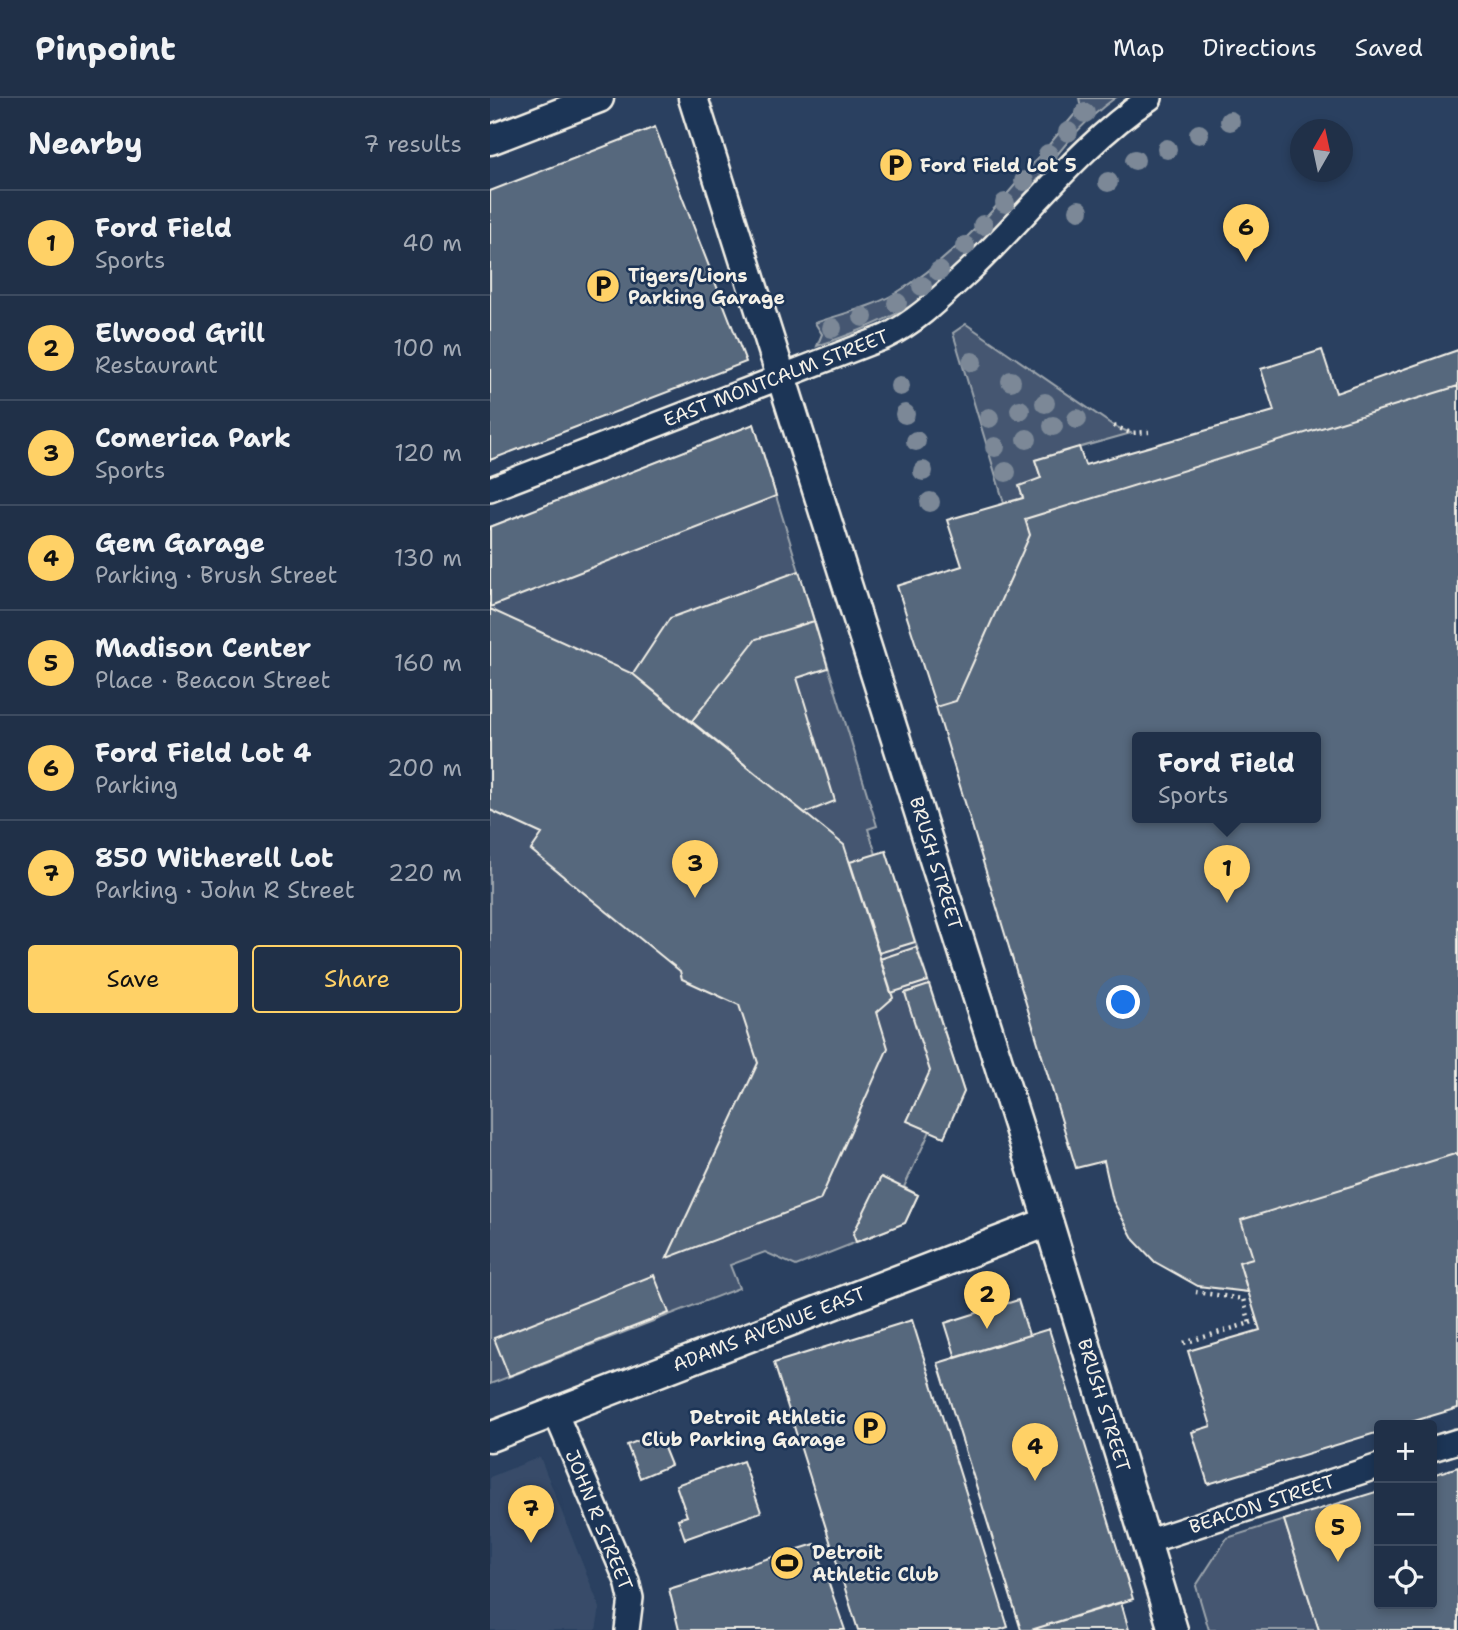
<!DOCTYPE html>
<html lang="en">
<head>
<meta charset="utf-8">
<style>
  :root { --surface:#203048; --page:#2d3c52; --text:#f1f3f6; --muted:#a2a9b4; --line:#3d4b60; --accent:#ffd166 }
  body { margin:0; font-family:"Shantell Sans",sans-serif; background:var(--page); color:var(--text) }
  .controls { position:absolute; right:21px; bottom:21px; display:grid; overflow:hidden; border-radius:7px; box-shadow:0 4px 10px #0003 }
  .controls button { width:63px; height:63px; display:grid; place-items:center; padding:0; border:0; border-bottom:2px solid var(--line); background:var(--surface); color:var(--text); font:35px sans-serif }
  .compass { position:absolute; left:800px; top:21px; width:63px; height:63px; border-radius:50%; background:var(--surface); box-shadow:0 4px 10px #0003; rotate:9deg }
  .you { position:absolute; left:634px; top:905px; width:24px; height:24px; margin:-18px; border:5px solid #fff; border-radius:50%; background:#1a73e8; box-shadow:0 0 0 10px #1a73e833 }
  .badge { display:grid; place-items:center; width:46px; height:46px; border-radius:50%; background:var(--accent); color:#111; font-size:23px; font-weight:700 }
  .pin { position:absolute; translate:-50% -58px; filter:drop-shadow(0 2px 4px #0008) }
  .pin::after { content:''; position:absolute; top:37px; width:24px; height:21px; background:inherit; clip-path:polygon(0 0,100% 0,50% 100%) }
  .popup { position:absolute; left:642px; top:634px; width:189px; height:91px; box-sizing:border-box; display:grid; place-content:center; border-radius:7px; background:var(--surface); filter:drop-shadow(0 2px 5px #0005); font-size:23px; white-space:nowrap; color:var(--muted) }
  .popup b { font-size:26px; color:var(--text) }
  .popup::after { content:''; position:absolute; left:50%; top:100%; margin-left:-14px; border:14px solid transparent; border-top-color:var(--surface) }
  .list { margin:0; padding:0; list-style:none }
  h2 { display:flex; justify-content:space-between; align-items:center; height:91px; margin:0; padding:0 28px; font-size:30px }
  h2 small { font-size:23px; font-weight:400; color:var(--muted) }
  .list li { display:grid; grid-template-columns:46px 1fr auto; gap:21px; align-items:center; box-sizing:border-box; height:105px; padding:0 28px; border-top:2px solid var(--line) }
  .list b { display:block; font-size:26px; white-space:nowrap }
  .list p { margin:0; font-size:23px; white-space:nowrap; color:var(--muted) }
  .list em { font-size:23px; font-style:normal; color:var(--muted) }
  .actions { display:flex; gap:14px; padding:21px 28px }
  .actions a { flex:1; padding:16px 0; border:2px solid var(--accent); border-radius:7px; text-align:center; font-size:24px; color:var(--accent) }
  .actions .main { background:var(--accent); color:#111 }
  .icon { flex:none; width:38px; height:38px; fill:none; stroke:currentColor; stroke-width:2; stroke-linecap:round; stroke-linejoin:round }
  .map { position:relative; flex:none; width:968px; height:1532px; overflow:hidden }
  header { display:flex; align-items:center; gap:42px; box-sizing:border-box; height:98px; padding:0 35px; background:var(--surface); border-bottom:2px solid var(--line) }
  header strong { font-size:33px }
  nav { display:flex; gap:38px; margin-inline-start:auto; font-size:24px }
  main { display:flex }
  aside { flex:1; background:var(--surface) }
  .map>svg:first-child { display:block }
  .built { fill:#374c69 }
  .green { fill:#445771; stroke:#9ca4ac; stroke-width:2 }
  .building { fill:#56677d; stroke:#f4f1e8; stroke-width:2; fill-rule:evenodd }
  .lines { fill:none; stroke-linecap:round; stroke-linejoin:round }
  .minor-casing { stroke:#f4f1e8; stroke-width:28 }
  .tertiary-casing { stroke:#f4f1e8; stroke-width:33 }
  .path { stroke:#f4f1e8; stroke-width:4.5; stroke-dasharray:2 5; stroke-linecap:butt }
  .minor { stroke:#1d3557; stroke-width:23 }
  .tertiary { stroke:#1d3557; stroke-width:28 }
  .tree { fill:#7c8897 }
  .labels { text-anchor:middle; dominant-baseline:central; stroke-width:5; stroke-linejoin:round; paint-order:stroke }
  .poi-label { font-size:19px; font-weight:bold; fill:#f4f1e8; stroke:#1d3557; text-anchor:start }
  .street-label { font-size:19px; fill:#f4f1e8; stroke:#1d3557 }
</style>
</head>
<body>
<header>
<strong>Pinpoint</strong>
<nav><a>Map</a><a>Directions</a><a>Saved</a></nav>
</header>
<main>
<aside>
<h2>Nearby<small>7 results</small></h2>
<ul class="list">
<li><span class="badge">1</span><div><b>Ford Field</b><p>Sports</p></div><em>40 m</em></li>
<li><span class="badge">2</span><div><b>Elwood Grill</b><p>Restaurant</p></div><em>100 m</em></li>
<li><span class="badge">3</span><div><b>Comerica Park</b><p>Sports</p></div><em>120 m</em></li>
<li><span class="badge">4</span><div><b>Gem Garage</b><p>Parking · Brush Street</p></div><em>130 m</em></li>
<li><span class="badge">5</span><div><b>Madison Center</b><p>Place · Beacon Street</p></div><em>160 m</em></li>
<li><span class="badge">6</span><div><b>Ford Field Lot 4</b><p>Parking</p></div><em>200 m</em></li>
<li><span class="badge">7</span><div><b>850 Witherell Lot</b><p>Parking · John R Street</p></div><em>220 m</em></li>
</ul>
<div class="actions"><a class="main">Save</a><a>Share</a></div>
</aside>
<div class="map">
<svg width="968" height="1532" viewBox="0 0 968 1532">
  <rect width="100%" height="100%" fill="#2a4060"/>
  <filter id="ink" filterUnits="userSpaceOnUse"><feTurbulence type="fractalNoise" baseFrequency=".0143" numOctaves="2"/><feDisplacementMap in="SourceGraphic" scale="14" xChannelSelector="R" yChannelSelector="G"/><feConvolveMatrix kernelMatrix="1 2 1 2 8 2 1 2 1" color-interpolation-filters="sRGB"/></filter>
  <g filter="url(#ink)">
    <path class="built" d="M 50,1359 L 110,1510 L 106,1532 L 0,1532 L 0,1379 Z"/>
    <path class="green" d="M 589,0 L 625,0 C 568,40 536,107 488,156 C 443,203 387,228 327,248 L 332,236 L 325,225 C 351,216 383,209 406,195 C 480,151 535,73 591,9 Z
      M 476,226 L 624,328 L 641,335 L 545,362 L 551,380 L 533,400 L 514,405 L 463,235 Z
      M 264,326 L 387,728 L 378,731 L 386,756 L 396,753 L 474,994 L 440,1033 L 414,1089 L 428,1097 L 415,1125 L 306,1168 L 275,1154 L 240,1167 L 249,1190 L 0,1286 L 0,429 Z
      M 794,1422 L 829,1532 L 719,1532 L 706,1488 L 737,1440 Z"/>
    <path class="building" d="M 165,29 L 256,264 L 0,362 L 0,93 Z
      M 832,252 L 846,295 L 968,252 L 968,288 L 535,421 L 540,437 L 466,603 L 446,609 L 407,488 L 472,468 L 457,422 L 533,400 L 529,388 L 551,380 L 545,362 L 589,349 L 595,367 L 784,313 L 771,271 Z
      M 968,288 L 968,1055 L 751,1122 L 763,1160 L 749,1164 L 758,1194 L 708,1188 L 665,1164 L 644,1142 L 623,1103 L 614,1063 L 586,1070 L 446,609 L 466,603 L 540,437 L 535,421 ZM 648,639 L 826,639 L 826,719 L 648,719 Z
      M 264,326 L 286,398 L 0,509 L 0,429 Z
      M 309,473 L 324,523 L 266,541 L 201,624 L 143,576 L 180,520 Z
      M 0,511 L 143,576 L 354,747 L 403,900 L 387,914 L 398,950 L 330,1102 L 177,1160 L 268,965 L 249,907 L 192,881 L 190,873 L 41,752 L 52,736 L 0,712 Z
      M 324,523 L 338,570 L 307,580 L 345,703 L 315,715 L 201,624 L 266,541 Z
      M 396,753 L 425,844 L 389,855 L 360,764 Z
      M 426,849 L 438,883 L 401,895 L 390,861 Z
      M 439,887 L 474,994 L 454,1039 L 417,1023 L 440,973 L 415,895 Z
      M 968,1055 L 968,1310 L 911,1327 L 889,1327 L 889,1334 L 718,1386 L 702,1334 L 721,1328 L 698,1253 L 770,1232 L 749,1164 L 763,1160 L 751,1122 Z
      M 391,1079 L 428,1097 L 415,1125 L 366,1144 L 363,1136 Z
      M 164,1177 L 179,1215 L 19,1278 L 4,1240 Z
      M 528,1202 L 539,1237 L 466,1260 L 455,1225 Z
      M 422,1222 L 518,1529 L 509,1532 L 368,1532 L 284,1265 Z
      M 559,1231 L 643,1501 L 541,1532 L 531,1532 L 448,1265 Z
      M 168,1335 L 181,1367 L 150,1380 L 137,1347 Z
      M 253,1363 L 271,1414 L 195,1441 L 188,1421 L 197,1418 L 186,1387 Z
      M 968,1369 L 968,1532 L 829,1532 L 794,1422 L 889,1393 L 889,1506 L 942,1506 L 942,1377 Z
      M 325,1446 L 355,1532 L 189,1532 L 179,1491 Z
      M 631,1504 L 639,1532 L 541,1532 Z"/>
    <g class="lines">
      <g class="minor-casing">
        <path id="minor" d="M 0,391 L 395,239 C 428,223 452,198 479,173 C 539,116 591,46 660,0
          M 65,1314 L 137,1483 L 141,1500 L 137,1532
          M 942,1351 L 968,1343
          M 656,1444 L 889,1368"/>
      </g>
      <g class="tertiary-casing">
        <path id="tertiary" d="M 203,0 L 548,1090 L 683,1532
          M 0,42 L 109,0
          M 0,1339 L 558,1124"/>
      </g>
      <path class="path" d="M 624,328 L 641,335 L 659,334
        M 760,1225 L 767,1222
        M 694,1245 L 760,1225 L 753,1201 L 706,1194"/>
      <use href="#minor" class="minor"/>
      <use href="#tertiary" class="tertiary"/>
    </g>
    <g class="tree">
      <circle cx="595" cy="15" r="10"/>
      <circle cx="740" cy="23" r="10"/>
      <circle cx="578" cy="34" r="10"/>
      <circle cx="709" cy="36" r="10"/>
      <circle cx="677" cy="51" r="10"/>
      <circle cx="558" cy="56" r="10"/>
      <circle cx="645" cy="62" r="10"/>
      <circle cx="534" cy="83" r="10"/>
      <circle cx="618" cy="84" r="10"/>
      <circle cx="515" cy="105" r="10"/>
      <circle cx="589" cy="112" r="10"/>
      <circle cx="493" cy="127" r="10"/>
      <circle cx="475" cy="148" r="10"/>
      <circle cx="449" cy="173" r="10"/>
      <circle cx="432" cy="188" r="10"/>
      <circle cx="407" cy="205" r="10"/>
      <circle cx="373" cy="219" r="10"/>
      <circle cx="342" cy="230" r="10"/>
      <circle cx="482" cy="264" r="10"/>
      <circle cx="521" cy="283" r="10"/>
      <circle cx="410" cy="288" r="10"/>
      <circle cx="555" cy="305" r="10"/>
      <circle cx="530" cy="312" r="10"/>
      <circle cx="415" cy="316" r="10"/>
      <circle cx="499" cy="320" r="10"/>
      <circle cx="587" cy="321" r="10"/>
      <circle cx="563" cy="328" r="10"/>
      <circle cx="537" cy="341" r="10"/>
      <circle cx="426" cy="343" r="10"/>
      <circle cx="505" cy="349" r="10"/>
      <circle cx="433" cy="373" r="10"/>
      <circle cx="516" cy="374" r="10"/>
      <circle cx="440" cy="404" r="10"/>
    </g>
  </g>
  <defs>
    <g id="parking-disc" transform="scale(1.75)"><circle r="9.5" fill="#ffd166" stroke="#1d3557"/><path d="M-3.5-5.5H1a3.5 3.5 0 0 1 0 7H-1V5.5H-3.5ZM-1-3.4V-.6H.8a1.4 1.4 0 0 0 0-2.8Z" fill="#111"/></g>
    <g id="stadium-disc" transform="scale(1.75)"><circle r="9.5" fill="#ffd166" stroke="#1d3557"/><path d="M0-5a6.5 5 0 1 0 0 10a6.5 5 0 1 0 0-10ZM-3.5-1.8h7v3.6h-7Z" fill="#111"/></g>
  </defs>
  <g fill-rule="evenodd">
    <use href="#parking-disc" x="406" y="67"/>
    <use href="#parking-disc" x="113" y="188"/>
    <use href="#parking-disc" x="380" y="1330"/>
    <use href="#stadium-disc" x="297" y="1465"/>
  </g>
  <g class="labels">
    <g class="poi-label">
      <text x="430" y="67">Ford Field Lot 5</text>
      <text x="138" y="177">Tigers/Lions<tspan x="138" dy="22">Parking Garage</tspan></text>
      <text x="356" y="1319" text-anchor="end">Detroit Athletic<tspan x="356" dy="22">Club Parking Garage</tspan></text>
      <text x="322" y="1454">Detroit<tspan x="322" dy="22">Athletic Club</tspan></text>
    </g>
    <g class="street-label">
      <text transform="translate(286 280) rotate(-21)">EAST MONTCALM STREET</text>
      <text transform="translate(446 765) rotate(73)">BRUSH STREET</text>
      <text transform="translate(279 1231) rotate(-21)">ADAMS AVENUE EAST</text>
      <text transform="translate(614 1307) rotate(73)">BRUSH STREET</text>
      <text transform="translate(772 1406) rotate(-18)">BEACON STREET</text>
      <text transform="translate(109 1422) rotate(68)">JOHN R STREET</text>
    </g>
  </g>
</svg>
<div class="controls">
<button>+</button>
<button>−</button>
<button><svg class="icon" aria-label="locate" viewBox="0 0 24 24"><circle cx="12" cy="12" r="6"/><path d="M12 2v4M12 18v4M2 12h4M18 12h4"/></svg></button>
</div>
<svg class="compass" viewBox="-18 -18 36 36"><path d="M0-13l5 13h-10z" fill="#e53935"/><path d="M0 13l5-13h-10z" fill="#a2a9b4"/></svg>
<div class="you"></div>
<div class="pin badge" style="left:737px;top:805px">1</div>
<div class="popup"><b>Ford Field</b>Sports</div>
<div class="pin badge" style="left:497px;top:1231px">2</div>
<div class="pin badge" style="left:205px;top:800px">3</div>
<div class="pin badge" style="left:545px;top:1383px">4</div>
<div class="pin badge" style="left:848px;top:1464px">5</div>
<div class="pin badge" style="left:756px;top:164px">6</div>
<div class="pin badge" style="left:41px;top:1445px">7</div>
</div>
</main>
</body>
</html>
